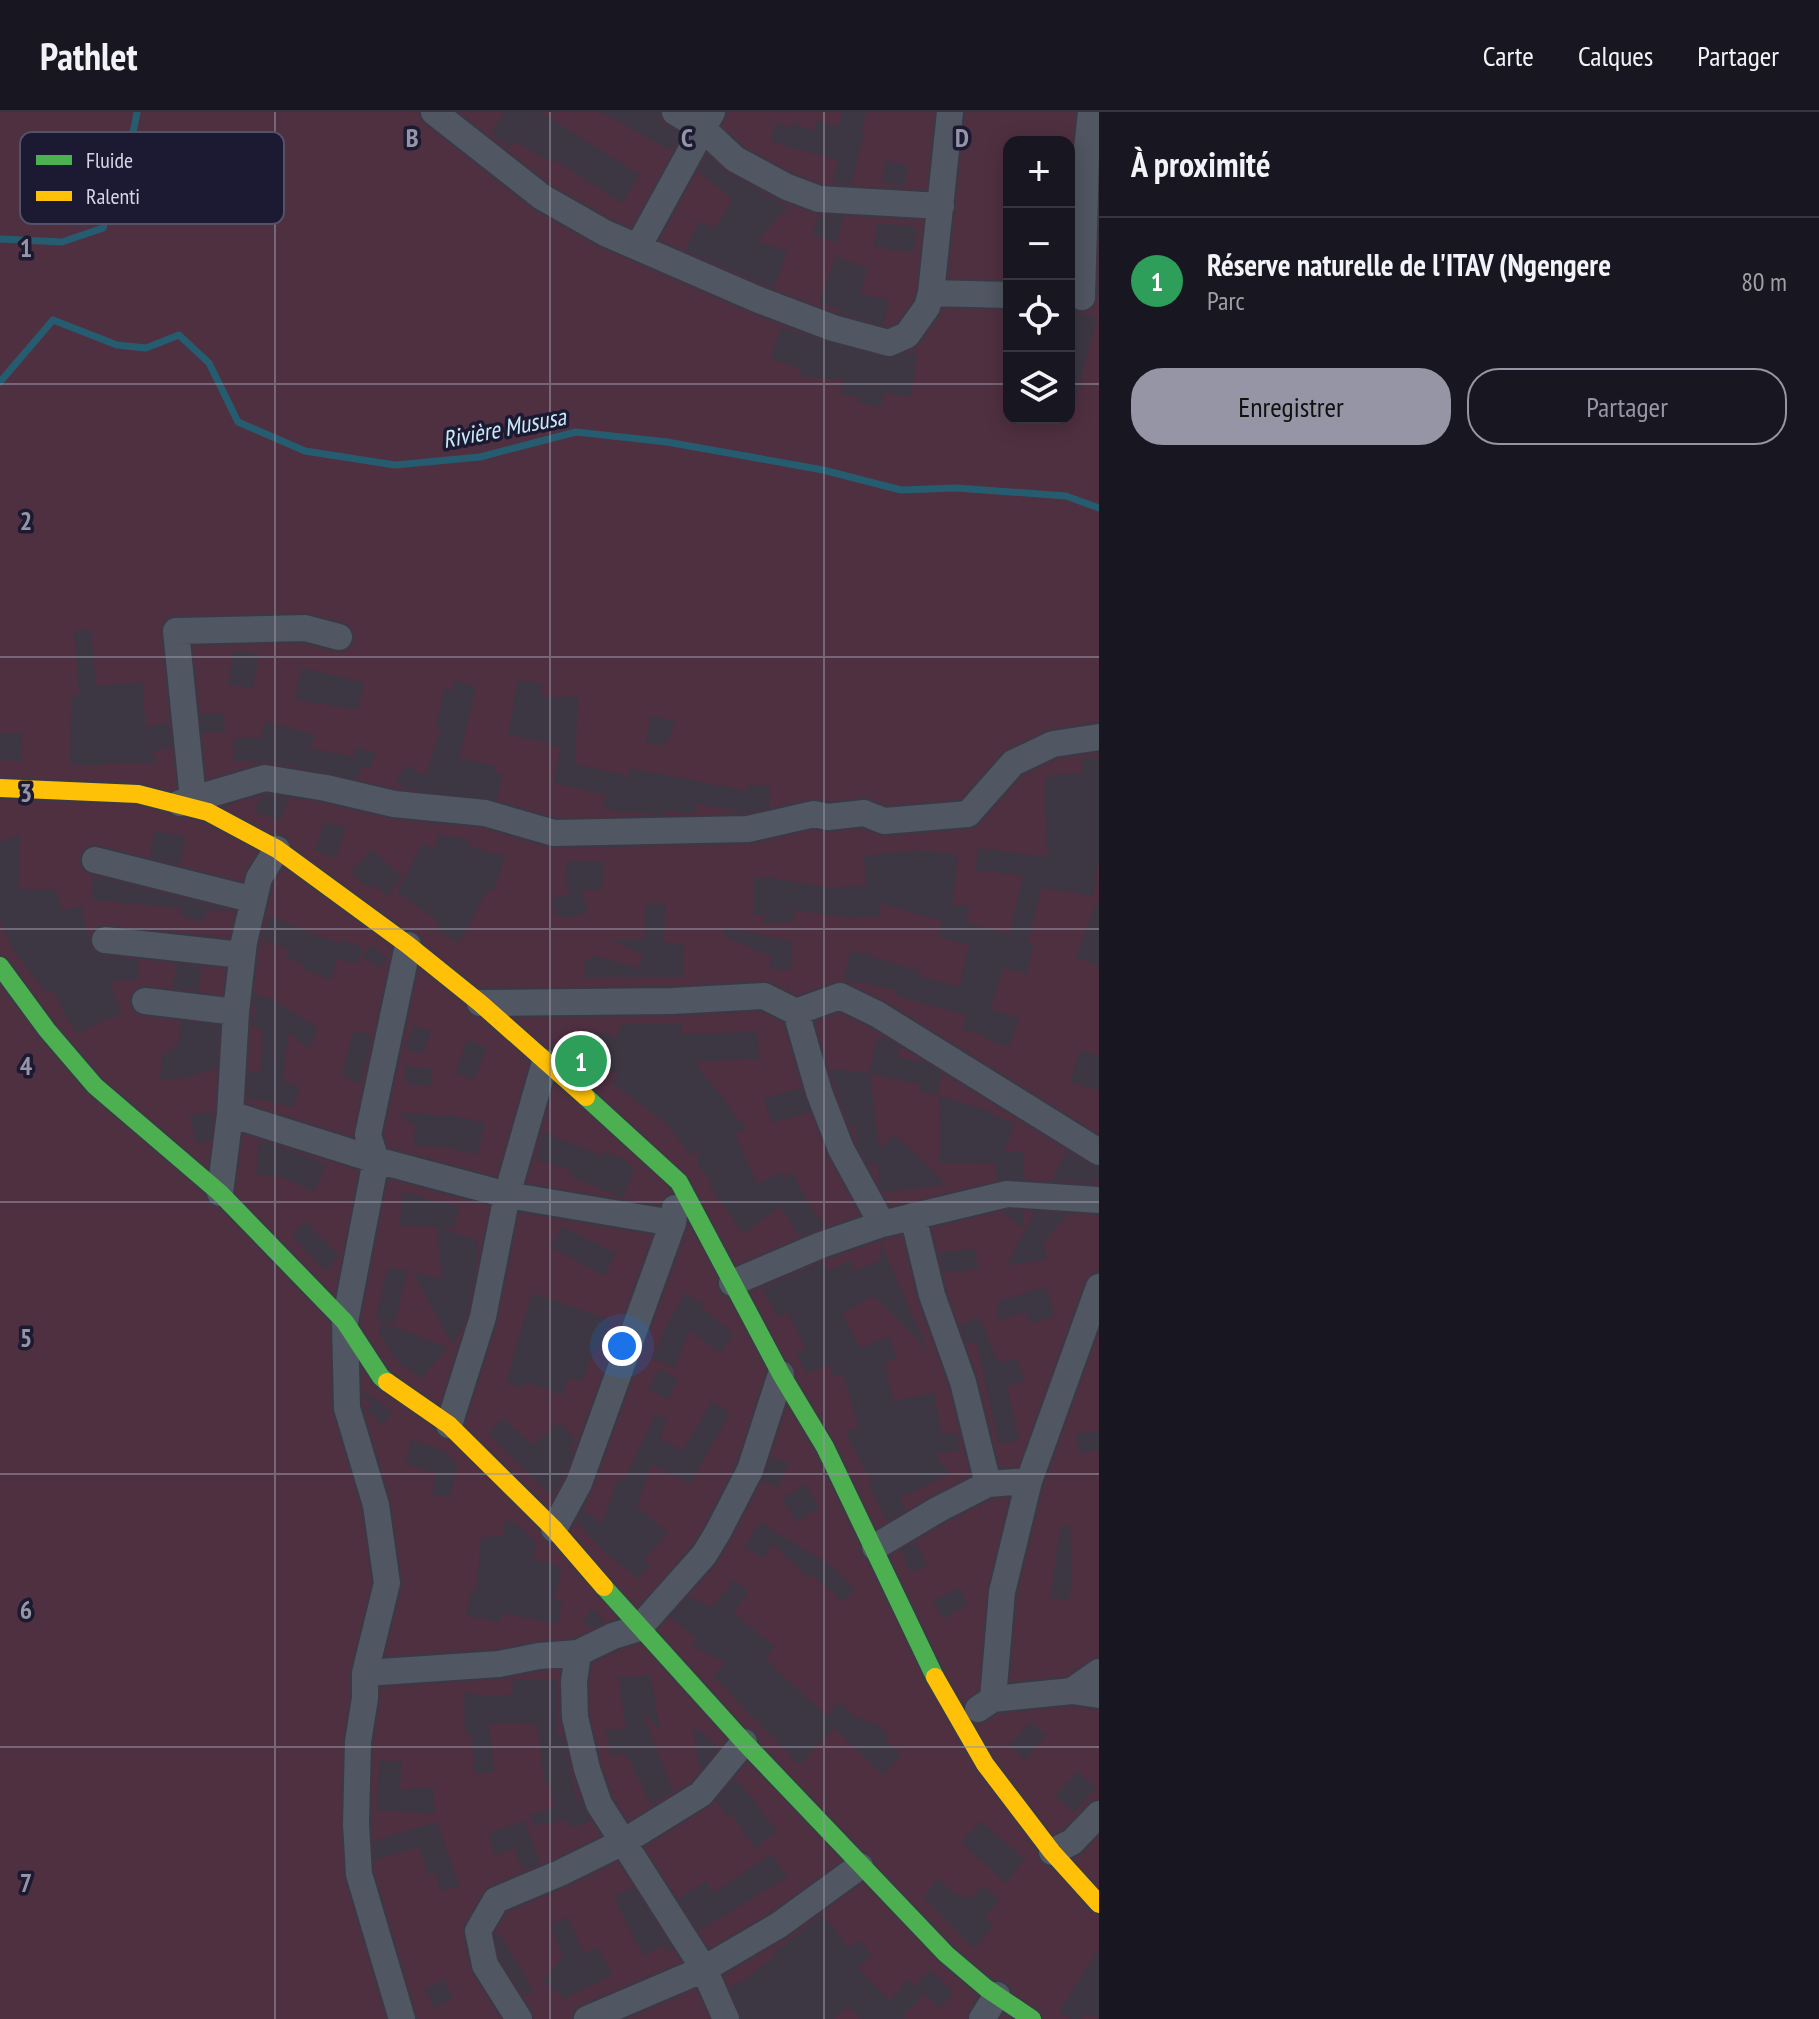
<!DOCTYPE html>
<html lang="fr">
<head>
<meta charset="utf-8">
<style>
  :root { --surface:#181721; --page:#21202a; --text:#f1f3f6; --muted:#9f9fa5; --line:#36363f; --accent:#9695a5 }
  body { margin:0; font-family:"PT Sans Narrow",sans-serif; background:var(--page); color:var(--text) }
  .controls { position:absolute; right:24px; top:24px; display:grid; overflow:hidden; border-radius:16px; box-shadow:0 4px 20px #0003 }
  .controls button { width:72px; height:72px; display:grid; place-items:center; padding:0; border:0; border-bottom:2px solid var(--line); background:var(--surface); color:var(--text); font:40px sans-serif }
  .you { position:absolute; left:622px; top:1234px; width:28px; height:28px; margin:-20px; border:6px solid #fff; border-radius:50%; background:#1a73e8; box-shadow:0 0 0 12px #1a73e833 }
  .badge { display:grid; place-items:center; width:52px; height:52px; border-radius:50%; background:var(--accent); color:#fff; font-size:26px; font-weight:700 }
  .pin { position:absolute; translate:-50% -50%; border:4px solid #fff; box-shadow:0 2px 8px #0006 }
  .list { margin:0; padding:0; list-style:none }
  h2 { display:flex; justify-content:space-between; align-items:center; height:104px; margin:0; padding:0 32px; font-size:34px }
  h2 small { font-size:26px; font-weight:400; color:var(--muted) }
  .list li { display:grid; grid-template-columns:52px 1fr auto; gap:24px; align-items:center; box-sizing:border-box; height:128px; padding:0 32px; border-top:2px solid var(--line) }
  .list b { display:block; font-size:30px; white-space:nowrap }
  .list p { margin:0; font-size:26px; white-space:nowrap; color:var(--muted) }
  .list em { font-size:26px; font-style:normal; color:var(--muted) }
  .actions { display:flex; gap:16px; padding:24px 32px }
  .actions a { flex:1; padding:18px 0; border:2px solid var(--accent); border-radius:32px; text-align:center; font-size:28px; color:var(--accent) }
  .actions .main { background:var(--accent); color:#111 }
  .icon { flex:none; width:44px; height:44px; fill:none; stroke:currentColor; stroke-width:2; stroke-linecap:round; stroke-linejoin:round }
  .map { position:relative; flex:none; width:1099px; height:1907px; overflow:hidden }
  header { display:flex; align-items:center; gap:48px; box-sizing:border-box; height:112px; padding:0 40px; background:var(--surface); border-bottom:2px solid var(--line) }
  header strong { font-size:38px }
  nav { display:flex; gap:44px; margin-inline-start:auto; font-size:28px }
  main { display:flex }
  aside { flex:1; background:var(--surface) }
  .map>svg:first-child { display:block }
  .green { fill:#4f3041; fill-rule:evenodd }
  .lines { fill:none; stroke-linecap:round; stroke-linejoin:round }
  .stream { stroke:#265c6f; stroke-width:7 }
  .building { fill:#3c3743 }
  .street-casing { stroke:#3a3945; stroke-width:30 }
  .fast-casing { stroke:#3a3945; stroke-width:22 }
  .slow-casing { stroke:#3a3945; stroke-width:22 }
  .street { stroke:#505662; stroke-width:26 }
  .fast { stroke:#4caf50; stroke-width:18 }
  .slow { stroke:#ffc107; stroke-width:18 }
  .grid { fill:none; stroke:#9695a5; stroke-width:2; stroke-opacity:0.55 }
  .labels { text-anchor:middle; dominant-baseline:central; stroke-width:7; stroke-linejoin:round; paint-order:stroke }
  .water-label { font-size:24px; font-style:italic; fill:#c8e9f7; stroke:#1c1932 }
  .key { fill:#1c1932; stroke:#545168; stroke-width:2 }
  .key-label { font-size:22px; fill:#d5d5e6 }
  .grid-label { font-size:26px; text-anchor:middle; font-weight:bold; fill:#9695a5; stroke:#1c1932; stroke-width:7; stroke-linejoin:round; paint-order:stroke }
</style>
</head>
<body>
<header>
<strong>Pathlet</strong>
<nav><a>Carte</a><a>Calques</a><a>Partager</a></nav>
</header>
<main>
<div class="map">
<svg width="1099" height="1907" viewBox="0 0 1099 1907">
  <rect width="100%" height="100%" fill="#201f2c"/>
  <path class="green" d="M 0,0 L 1099,0 L 1099,1907 L 0,1907 ZM 1009,30 L 1069,30 L 1069,306 L 1009,306 Z"/>
  <g class="lines">
    <path class="stream" d="M 0,127 L 62,130 L 103,116 C 113,78 131,40 137,0
      M 0,270 L 53,208 L 117,233 L 146,236 L 179,223 L 209,251 L 238,310 L 305,339 L 395,353 L 480,345 L 576,320 L 667,330 L 823,358 L 901,378 L 956,376 L 1066,384 L 1099,396"/>
  </g>
  <path class="building" d="M 504,0 L 540,0 L 640,63 L 622,91 L 555,48 L 553,51 L 514,29 L 509,35 L 491,21 Z
    M 601,0 L 659,0 L 659,10 L 681,22 L 672,39 Z
    M 842,0 L 866,0 L 861,21 L 864,22 L 851,73 L 832,72 L 838,48 L 784,34 L 770,28 L 776,10 L 791,16 L 793,11 L 814,19 L 816,9 L 838,15 Z
    M 707,43 L 727,61 L 788,95 L 757,129 L 787,140 L 774,176 L 685,138 L 699,109 L 715,117 L 732,87 L 698,59 Z
    M 885,49 L 908,53 L 904,74 L 882,70 Z
    M 818,103 L 843,104 L 837,130 L 813,124 Z
    M 877,111 L 917,115 L 914,140 L 874,135 Z
    M 836,144 L 867,157 L 860,182 L 888,187 L 884,213 L 838,201 L 839,197 L 819,190 Z
    M 1069,198 L 1097,206 L 1075,289 L 1069,288 Z
    M 781,216 L 885,246 L 907,241 L 917,242 L 911,285 L 883,281 L 881,294 L 858,291 L 859,285 L 841,283 L 843,268 L 799,264 L 800,257 L 771,246 Z
    M 91,517 L 96,574 L 142,570 L 146,615 L 169,611 L 172,636 L 153,639 L 156,651 L 101,652 L 100,654 L 70,652 L 71,583 L 79,583 L 74,519 Z
    M 233,538 L 259,542 L 253,576 L 228,572 Z
    M 302,556 L 364,570 L 358,598 L 294,587 Z
    M 455,568 L 476,574 L 459,646 L 496,654 L 495,661 L 502,662 L 497,688 L 408,677 L 396,671 L 405,653 L 426,664 L 441,614 L 436,613 L 445,576 L 452,578 Z
    M 518,568 L 543,572 L 541,586 L 578,584 L 575,652 L 629,664 L 630,656 L 747,679 L 748,673 L 770,675 L 769,696 L 745,701 L 697,691 L 695,702 L 663,699 L 663,703 L 658,703 L 628,699 L 627,702 L 603,696 L 606,683 L 554,671 L 560,635 L 547,635 L 547,630 L 508,623 Z
    M 224,601 L 225,620 L 202,621 L 200,602 Z
    M 650,605 L 674,608 L 671,626 L 667,626 L 666,633 L 646,631 Z
    M 265,609 L 315,623 L 310,636 L 353,645 L 356,635 L 375,640 L 370,657 L 362,655 L 356,667 L 273,650 L 233,650 L 233,625 L 261,625 Z
    M 0,621 L 22,621 L 21,649 L 0,648 Z
    M 1081,646 L 1099,646 L 1099,747 L 1093,784 L 1041,776 L 1028,831 L 1034,831 L 1027,861 L 1003,856 L 991,897 L 1019,906 L 1009,935 L 986,927 L 987,924 L 962,917 L 966,903 L 918,890 L 895,882 L 896,878 L 844,868 L 850,839 L 872,843 L 872,845 L 919,858 L 918,864 L 959,875 L 969,833 L 938,825 L 942,809 L 879,791 L 880,804 L 850,806 L 794,798 L 793,810 L 763,812 L 766,803 L 754,803 L 754,766 L 772,766 L 832,776 L 866,773 L 864,744 L 918,738 L 958,743 L 952,793 L 969,794 L 967,811 L 1009,823 L 1023,763 L 975,758 L 978,736 L 1047,745 L 1045,663 L 1081,662 Z
    M 266,682 L 289,686 L 280,708 L 255,700 L 261,684 Z
    M 325,709 L 346,716 L 335,746 L 315,738 Z
    M 154,719 L 185,724 L 180,753 L 150,745 Z
    M 20,722 L 20,777 L 55,778 L 62,798 L 81,794 L 91,838 L 103,844 L 138,848 L 139,868 L 110,869 L 122,902 L 95,912 L 79,922 L 68,909 L 53,878 L 47,881 L 12,836 L 0,808 L 0,730 Z
    M 438,722 L 470,728 L 468,734 L 505,744 L 494,779 L 488,777 L 459,831 L 436,819 L 440,811 L 397,780 L 423,731 L 435,737 Z
    M 372,737 L 402,765 L 388,784 L 372,772 L 368,776 L 350,760 Z
    M 583,749 L 603,749 L 602,778 L 567,779 L 566,750 Z
    M 93,764 L 227,798 L 227,799 L 207,798 L 204,810 L 179,803 L 181,796 L 91,788 Z
    M 582,778 L 588,801 L 566,806 L 555,802 L 553,786 Z
    M 1097,790 L 1099,790 L 1099,854 L 1076,845 Z
    M 646,792 L 665,792 L 664,831 L 684,832 L 683,865 L 584,865 L 585,847 L 591,847 L 592,843 L 638,856 L 643,843 L 611,828 L 644,828 Z
    M 270,804 L 340,832 L 342,827 L 363,836 L 357,852 L 337,847 L 331,868 L 302,856 L 304,853 L 286,845 L 289,838 L 261,827 Z
    M 726,816 L 792,829 L 791,858 L 770,857 L 771,844 L 723,824 Z
    M 371,833 L 387,845 L 380,856 L 363,846 Z
    M 176,852 L 201,855 L 198,879 L 173,876 Z
    M 254,881 L 265,887 L 267,884 L 317,915 L 310,937 L 288,921 L 283,969 L 299,974 L 293,996 L 271,989 L 247,987 L 249,959 L 260,960 L 263,920 L 251,912 L 257,898 L 253,895 Z
    M 181,909 L 219,914 L 217,956 L 185,966 L 160,967 L 163,942 L 175,938 L 174,934 L 178,934 Z
    M 622,912 L 682,912 L 681,922 L 757,920 L 759,947 L 694,950 L 747,1018 L 735,1022 L 757,1072 L 780,1061 L 787,1070 L 785,1064 L 793,1061 L 810,1095 L 825,1113 L 800,1125 L 780,1094 L 744,1122 L 709,1074 L 712,1072 L 698,1053 L 698,1036 L 691,1044 L 668,1013 L 612,971 L 619,961 L 580,950 L 588,918 L 616,925 Z
    M 413,914 L 431,919 L 423,942 L 405,937 Z
    M 353,919 L 372,923 L 360,974 L 342,961 Z
    M 877,925 L 886,927 L 900,935 L 898,945 L 925,951 L 942,961 L 937,983 L 918,979 L 920,972 L 870,962 L 879,1038 L 894,1022 L 946,1073 L 883,1080 L 879,1073 L 878,1052 L 868,1053 L 857,1033 L 856,1014 L 850,1015 L 829,957 L 869,961 Z
    M 467,928 L 486,936 L 474,968 L 455,961 Z
    M 1081,938 L 1099,944 L 1099,979 L 1070,970 Z
    M 406,954 L 433,957 L 431,974 L 404,972 Z
    M 801,976 L 810,1000 L 771,1011 L 764,986 Z
    M 939,984 L 993,1000 L 992,1003 L 1015,1011 L 1004,1040 L 1023,1040 L 1024,1067 L 995,1068 L 995,1052 L 940,1051 Z
    M 212,999 L 213,1007 L 211,1028 L 196,1032 L 189,1004 Z
    M 397,1001 L 456,1004 L 485,1011 L 477,1043 L 446,1035 L 414,1034 L 415,1014 Z
    M 543,1020 L 602,1044 L 603,1039 L 622,1046 L 634,1057 L 623,1086 L 570,1064 L 572,1058 L 536,1048 Z
    M 259,1029 L 289,1038 L 326,1053 L 314,1079 L 279,1064 L 256,1062 Z
    M 1066,1040 L 1099,1057 L 1099,1069 L 1089,1071 L 1051,1069 Z
    M 402,1081 L 422,1083 L 422,1086 L 459,1095 L 454,1116 L 438,1115 L 478,1129 L 476,1158 L 467,1201 L 462,1217 L 452,1232 L 413,1160 L 442,1167 L 437,1115 L 400,1113 Z
    M 1008,1098 L 1024,1099 L 1024,1117 L 1002,1100 Z
    M 1035,1100 L 1068,1102 L 1043,1131 L 1047,1148 L 1007,1153 Z
    M 305,1109 L 340,1144 L 326,1159 L 291,1123 Z
    M 562,1114 L 616,1141 L 604,1164 L 551,1135 Z
    M 880,1130 L 928,1238 L 874,1184 L 842,1201 L 861,1237 L 888,1224 L 897,1246 L 885,1251 L 893,1289 L 934,1281 L 942,1322 L 957,1321 L 959,1339 L 935,1342 L 950,1362 L 899,1386 L 906,1398 L 887,1409 L 868,1373 L 872,1371 L 846,1321 L 858,1314 L 843,1262 L 833,1265 L 829,1251 L 807,1262 L 796,1241 L 807,1236 L 787,1200 L 778,1205 L 762,1177 L 822,1150 L 828,1159 L 850,1148 L 855,1159 L 881,1148 Z
    M 975,1137 L 978,1157 L 943,1161 L 940,1140 Z
    M 388,1155 L 407,1159 L 395,1211 L 376,1207 Z
    M 1047,1175 L 1054,1205 L 1029,1211 L 1026,1200 L 998,1208 L 997,1189 Z
    M 532,1181 L 611,1208 L 595,1242 L 593,1241 L 582,1270 L 569,1266 L 562,1283 L 526,1270 L 524,1276 L 506,1270 Z
    M 685,1181 L 704,1192 L 701,1196 L 734,1222 L 719,1241 L 690,1218 L 674,1256 L 652,1246 L 667,1212 Z
    M 979,1205 L 998,1250 L 1017,1247 L 1024,1269 L 1007,1275 L 1019,1328 L 999,1332 L 976,1229 L 967,1233 L 960,1213 Z
    M 382,1210 L 448,1236 L 421,1266 L 397,1249 L 378,1220 Z
    M 659,1257 L 678,1267 L 668,1287 L 648,1277 Z
    M 363,1277 L 392,1300 L 382,1312 L 366,1298 L 372,1292 L 363,1283 Z
    M 711,1290 L 730,1300 L 690,1372 L 651,1352 L 637,1395 L 668,1420 L 644,1448 L 650,1454 L 638,1467 L 599,1435 L 576,1409 L 583,1397 L 602,1412 L 617,1367 L 624,1369 L 655,1302 L 667,1307 L 660,1327 L 683,1338 Z
    M 502,1306 L 533,1333 L 559,1310 L 576,1328 L 569,1334 L 574,1338 L 564,1364 L 552,1384 L 489,1322 Z
    M 1099,1319 L 1099,1339 L 1079,1341 L 1076,1322 Z
    M 412,1328 L 443,1338 L 457,1352 L 450,1386 L 432,1382 L 436,1361 L 405,1351 Z
    M 771,1345 L 788,1351 L 778,1375 L 762,1369 Z
    M 805,1372 L 819,1395 L 797,1410 L 782,1387 Z
    M 505,1408 L 515,1410 L 537,1431 L 533,1447 L 555,1452 L 561,1459 L 554,1487 L 562,1489 L 558,1512 L 503,1501 L 500,1510 L 466,1503 L 471,1478 L 476,1479 L 481,1425 L 503,1424 Z
    M 760,1410 L 827,1451 L 855,1477 L 843,1490 L 812,1462 L 809,1466 L 773,1432 L 764,1446 L 744,1435 Z
    M 1061,1413 L 1070,1414 L 1072,1468 L 1068,1488 L 1050,1485 Z
    M 915,1430 L 927,1453 L 911,1461 L 901,1438 Z
    M 734,1468 L 749,1480 L 733,1500 L 775,1535 L 765,1547 L 827,1604 L 840,1590 L 857,1607 L 860,1604 L 870,1613 L 874,1609 L 889,1624 L 885,1628 L 901,1643 L 883,1663 L 834,1616 L 799,1653 L 713,1564 L 726,1550 L 692,1535 L 696,1526 L 670,1505 L 689,1484 L 712,1495 Z
    M 958,1475 L 968,1492 L 943,1507 L 933,1490 Z
    M 592,1496 L 605,1510 L 592,1516 L 583,1510 Z
    M 651,1564 L 660,1620 L 647,1603 L 644,1604 L 673,1680 L 649,1692 L 641,1669 L 639,1669 L 629,1646 L 627,1646 L 625,1642 L 610,1643 L 606,1618 L 626,1616 L 618,1565 Z
    M 513,1567 L 557,1567 L 557,1625 L 563,1624 L 576,1689 L 580,1687 L 591,1709 L 570,1716 L 568,1708 L 532,1714 L 530,1703 L 555,1695 L 550,1672 L 545,1672 L 537,1612 L 489,1611 L 494,1660 L 475,1662 L 471,1622 L 465,1622 L 464,1580 L 485,1584 L 512,1583 Z
    M 1030,1610 L 1046,1623 L 1025,1648 L 1009,1634 Z
    M 693,1615 L 714,1630 L 718,1636 L 702,1656 L 698,1650 Z
    M 380,1648 L 402,1650 L 400,1677 L 433,1675 L 435,1702 L 376,1698 Z
    M 1077,1659 L 1096,1675 L 1074,1701 L 1055,1684 Z
    M 735,1666 L 777,1719 L 755,1736 L 731,1702 L 728,1705 L 716,1689 Z
    M 524,1708 L 540,1752 L 523,1758 L 514,1736 L 495,1743 L 488,1722 Z
    M 980,1709 L 1025,1747 L 1005,1771 L 961,1730 Z
    M 437,1710 L 459,1774 L 440,1778 L 436,1761 L 429,1763 L 419,1735 L 374,1748 L 373,1729 Z
    M 771,1742 L 787,1765 L 699,1819 L 678,1787 L 706,1769 L 713,1781 Z
    M 937,1767 L 962,1786 L 965,1782 L 972,1787 L 982,1774 L 999,1787 L 985,1806 L 993,1813 L 974,1837 L 923,1786 Z
    M 633,1775 L 672,1836 L 666,1839 L 662,1833 L 644,1844 L 633,1825 L 614,1785 Z
    M 822,1803 L 849,1836 L 858,1828 L 872,1843 L 857,1856 L 889,1889 L 908,1868 L 924,1883 L 903,1904 L 906,1907 L 860,1907 L 848,1894 L 834,1907 L 742,1907 L 730,1876 L 738,1869 L 741,1871 L 775,1843 L 774,1840 Z
    M 568,1805 L 584,1842 L 598,1835 L 612,1863 L 564,1887 L 543,1868 L 563,1845 L 550,1813 Z
    M 499,1822 L 529,1870 L 533,1880 L 524,1884 L 500,1847 L 495,1824 Z
    M 1099,1837 L 1099,1906 L 1085,1901 L 1082,1907 L 1070,1907 L 1059,1900 Z
    M 930,1858 L 954,1881 L 939,1896 L 915,1873 Z
    M 446,1866 L 446,1873 L 453,1887 L 434,1896 L 424,1877 Z"/>
  <g class="lines">
    <g class="street-casing">
      <path id="street" d="M 434,0 L 542,85 L 605,121 L 759,188 L 833,216 L 889,231 L 907,223 L 927,195 L 931,181 L 950,0
        M 675,0 L 702,16 L 735,47 L 787,75 L 819,87 L 941,94
        M 638,135 L 712,0
        M 931,181 L 1009,183
        M 1082,185 L 1086,47 L 1091,0
        M 193,687 L 176,519 L 305,516 L 339,525
        M 180,691 L 265,666 L 326,676 L 394,692 L 485,701 L 554,721 L 748,717 L 814,702 L 828,705 L 864,701 L 884,709 L 968,702 L 1013,651 L 1053,632 L 1099,625
        M 95,748 L 254,788
        M 105,828 L 242,843
        M 145,889 L 236,900
        M 480,891 L 672,889 L 764,884 L 796,900 L 840,884 L 877,902 L 1099,1040
        M 796,900 L 819,980 L 841,1037 L 882,1112
        M 230,1002 L 376,1048 L 507,1083 L 673,1111
        M 220,1081 L 230,1002 L 236,900 L 244,830 L 259,766 L 277,737
        M 913,1104 L 932,1183 L 963,1270 L 988,1372
        M 732,1171 L 821,1133 L 882,1112 L 1007,1082 L 1099,1088
        M 449,1313 L 483,1205 L 507,1083 L 545,950
        M 554,1417 L 579,1371 L 673,1111 L 675,1096
        M 875,1435 L 939,1397 L 988,1372 L 1029,1369
        M 578,1541 L 574,1570 L 575,1605 L 587,1657 L 599,1692 L 704,1857 L 726,1907
        M 365,1561 L 499,1552 L 539,1544 L 578,1541 L 613,1524 L 639,1516 L 704,1443 L 718,1420 L 750,1358 L 781,1262
        M 1072,1579 L 1099,1560
        M 993,1587 L 1002,1480 L 1029,1369 L 1099,1175
        M 978,1597 L 993,1587 L 1072,1579 L 1099,1583
        M 1052,1740 L 1072,1730 L 1099,1702
        M 402,1907 L 359,1762 L 356,1712 L 358,1630 L 365,1586 L 365,1561 L 387,1471 L 376,1393 L 347,1296 L 345,1210 L 376,1048 L 368,1023 L 408,833
        M 519,1907 L 485,1853 L 478,1819 L 496,1788 L 560,1761 L 625,1729 L 701,1682 L 744,1630
        M 587,1907 L 704,1857 L 779,1813 L 860,1754
        M 982,1907 L 997,1883"/>
    </g>
    <g class="fast-casing">
      <path id="fast" d="M 0,854 L 47,918 L 95,974 L 220,1081 L 345,1210 L 381,1265 L 387,1270
        M 586,985 L 679,1070 L 781,1262 L 825,1335 L 935,1565
        M 604,1475 L 744,1630 L 946,1842 L 986,1876 L 1032,1907"/>
    </g>
    <g class="slow-casing">
      <path id="slow" d="M 0,676 L 138,682 L 208,700 L 277,737 L 408,833 L 480,891 L 586,985
        M 387,1270 L 449,1313 L 554,1417 L 604,1475
        M 935,1565 L 985,1652 L 1052,1740 L 1099,1792"/>
    </g>
    <use href="#street" class="street"/>
    <use href="#fast" class="fast"/>
    <use href="#slow" class="slow"/>
  </g>
  <path class="grid" d="M 275,0 L 275,1907M 550,0 L 550,1907M 824,0 L 824,1907M 0,272 L 1009,272M 1069,272 L 1099,272M 0,545 L 1099,545M 0,817 L 1099,817M 0,1090 L 1099,1090M 0,1362 L 1099,1362M 0,1635 L 1099,1635"/>
  <g class="labels">
    <g class="water-label">
      <text transform="translate(504 316) rotate(-11)">Rivière Mususa</text>
    </g>
  </g>
  <rect x="20" y="20" width="264" height="92" rx="12" class="key"/>
  <rect x="36" y="43" width="36" height="10" fill="#4caf50"/>
  <rect x="36" y="79" width="36" height="10" fill="#ffc107"/>
  <g class="key-label">
    <text x="86" y="56">Fluide</text>
    <text x="86" y="92">Ralenti</text>
  </g>
  <g class="grid-label">
    <text x="412" y="35">B</text>
    <text x="687" y="35">C</text>
    <text x="962" y="35">D</text>
    <text x="26" y="145">1</text>
    <text x="26" y="418">2</text>
    <text x="26" y="690">3</text>
    <text x="26" y="963">4</text>
    <text x="26" y="1235">5</text>
    <text x="26" y="1507">6</text>
    <text x="26" y="1780">7</text>
  </g>
</svg>
<div class="controls">
<button>+</button>
<button>−</button>
<button><svg class="icon" aria-label="locate" viewBox="0 0 24 24"><circle cx="12" cy="12" r="6"/><path d="M12 2v4M12 18v4M2 12h4M18 12h4"/></svg></button>
<button><svg class="icon" aria-label="layers" viewBox="0 0 24 24"><path d="M12 4l9 5-9 5-9-5zM3 14l9 5 9-5"/></svg></button>
</div>
<div class="you"></div>
<div class="pin badge" style="left:581px;top:949px;background:#2e9e5b">1</div>
</div>
<aside>
<h2>À proximité<small></small></h2>
<ul class="list">
<li><span class="badge" style="background:#2e9e5b">1</span><div><b>Réserve naturelle de l'ITAV (Ngengere</b><p>Parc</p></div><em>80 m</em></li>
</ul>
<div class="actions"><a class="main">Enregistrer</a><a>Partager</a></div>
</aside>
</main>
</body>
</html>
